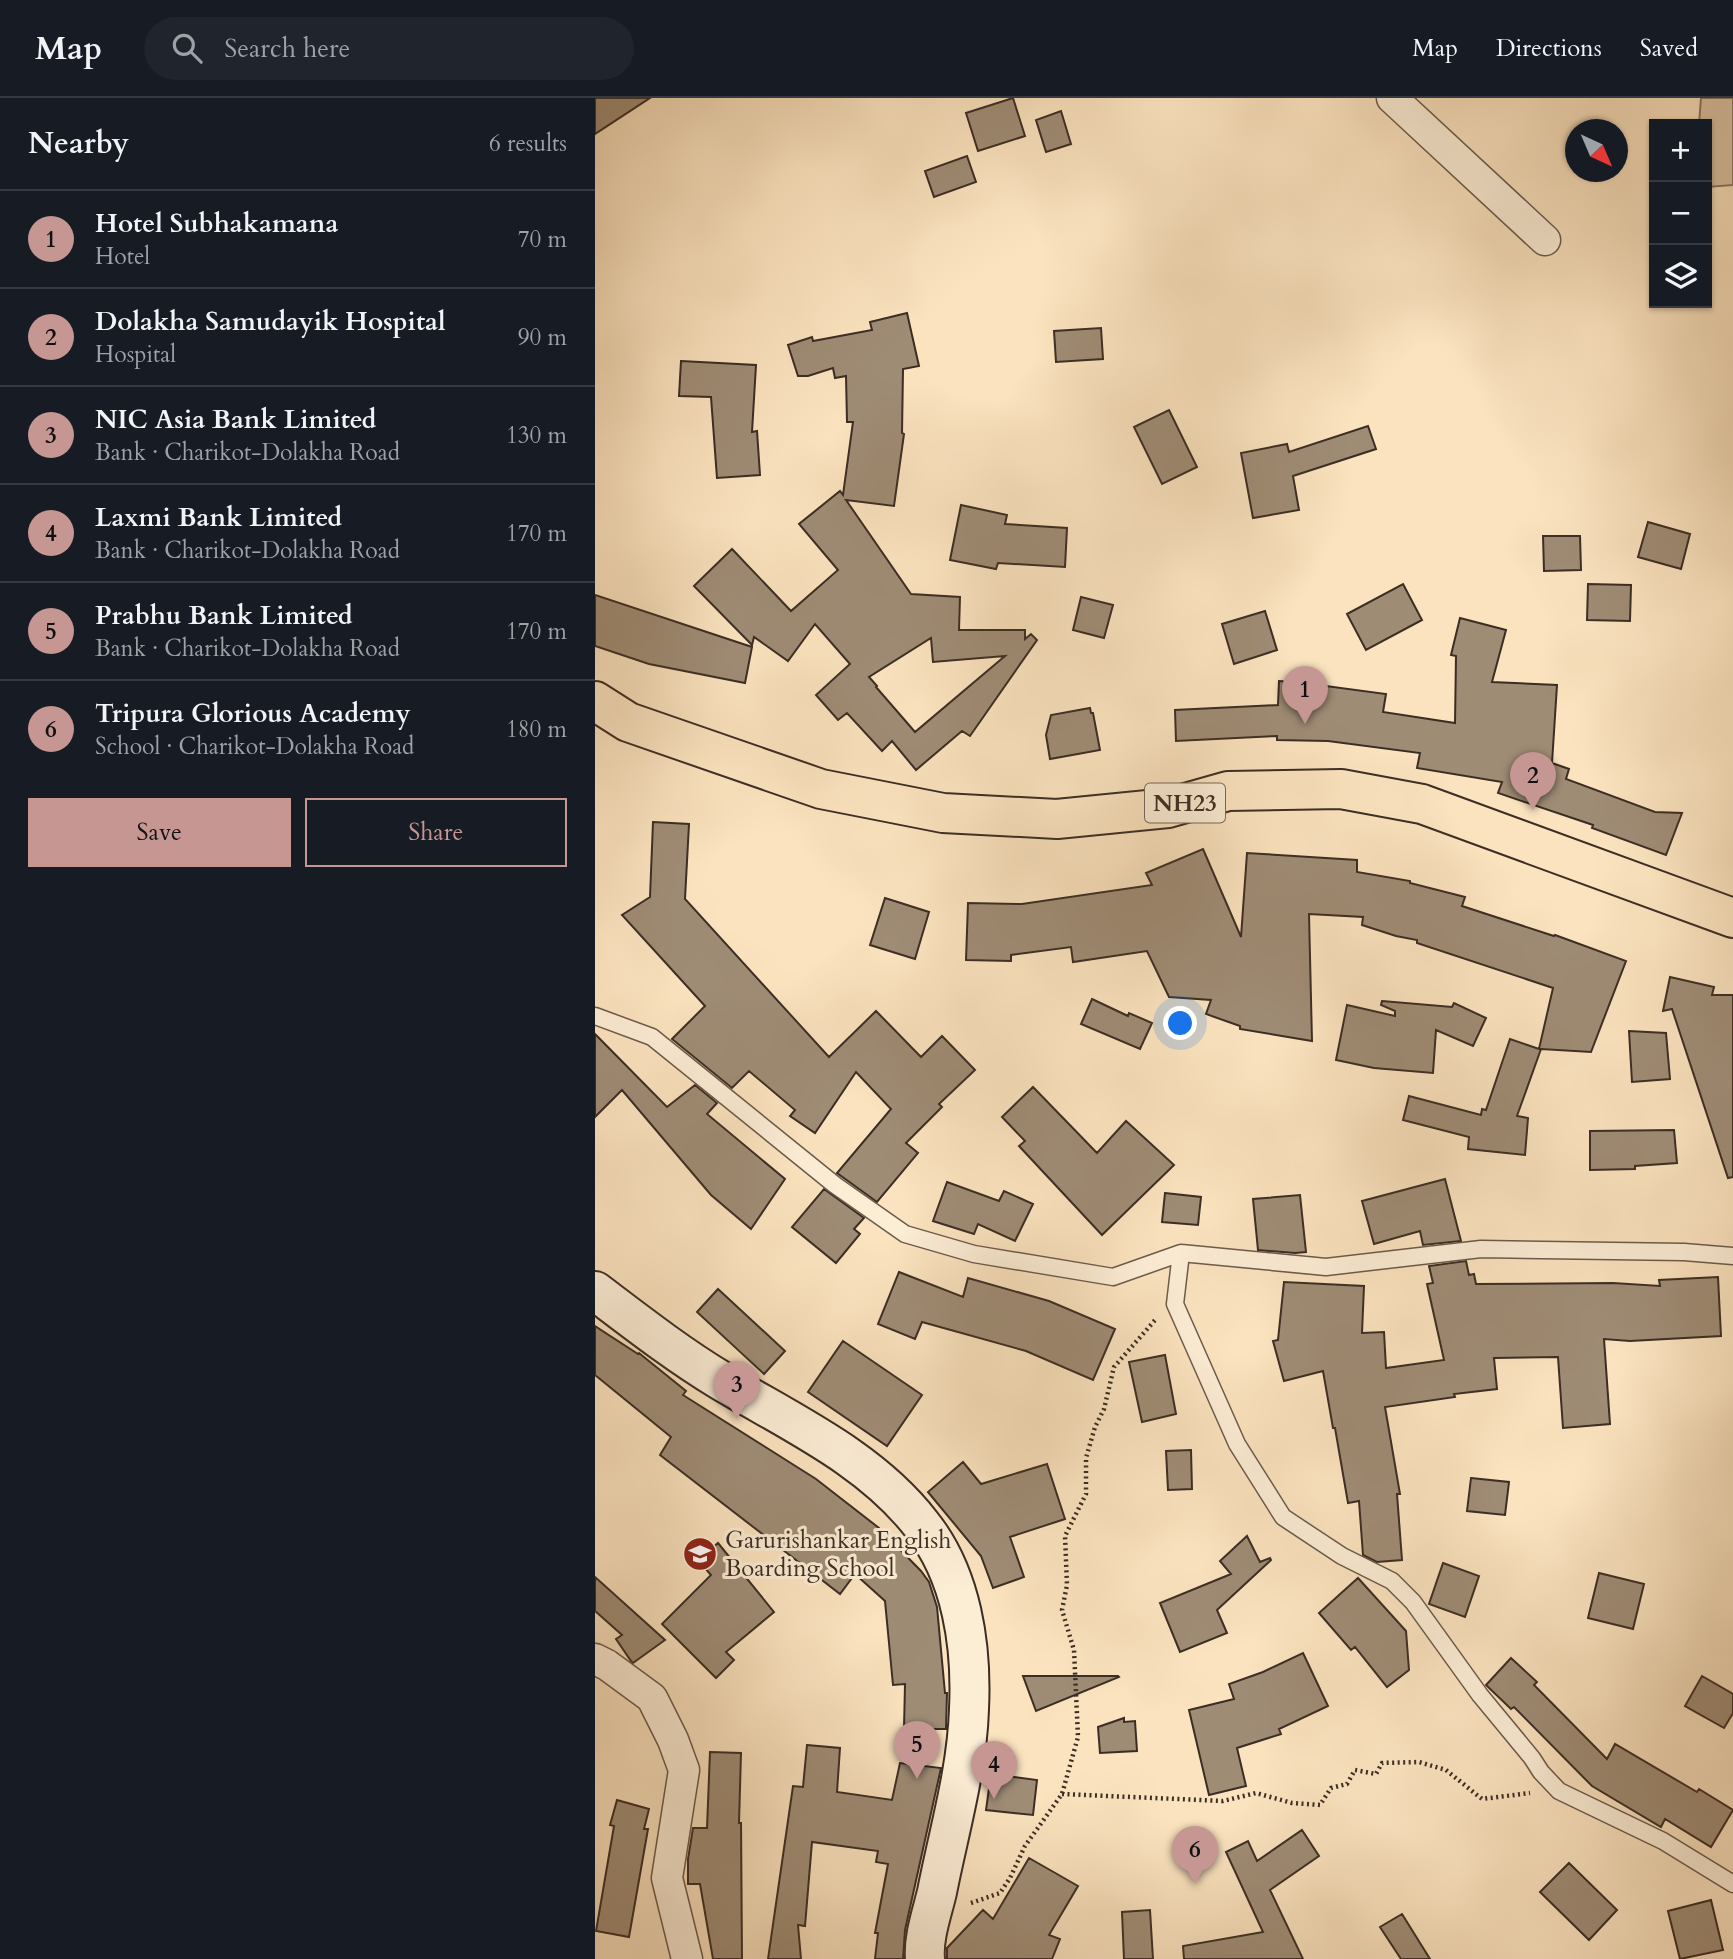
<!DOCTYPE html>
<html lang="en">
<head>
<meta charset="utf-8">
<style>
  :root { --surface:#171b24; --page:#20242c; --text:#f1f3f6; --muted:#9ea1a6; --line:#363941; --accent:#c59692 }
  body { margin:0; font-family:Cardo,serif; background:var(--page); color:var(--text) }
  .controls { position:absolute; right:21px; top:21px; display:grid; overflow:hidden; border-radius:0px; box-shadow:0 2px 5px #0004 }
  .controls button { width:63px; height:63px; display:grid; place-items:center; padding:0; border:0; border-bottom:2px solid var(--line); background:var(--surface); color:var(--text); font:35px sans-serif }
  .compass { position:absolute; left:970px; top:21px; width:63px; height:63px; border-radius:50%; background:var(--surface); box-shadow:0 2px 5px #0004; rotate:136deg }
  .you { position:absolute; left:586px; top:926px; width:24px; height:24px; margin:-18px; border:5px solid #fff; border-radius:50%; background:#1a73e8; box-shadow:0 0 0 10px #1a73e833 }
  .badge { display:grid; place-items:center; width:46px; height:46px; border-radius:50%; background:var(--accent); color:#111; font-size:23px; font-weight:700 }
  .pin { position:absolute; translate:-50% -58px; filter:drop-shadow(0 2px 4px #0008) }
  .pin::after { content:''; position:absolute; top:37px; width:24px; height:21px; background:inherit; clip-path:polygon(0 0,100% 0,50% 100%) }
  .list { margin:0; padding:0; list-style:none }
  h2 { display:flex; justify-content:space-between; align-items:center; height:91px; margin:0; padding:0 28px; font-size:30px }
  h2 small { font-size:23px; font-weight:400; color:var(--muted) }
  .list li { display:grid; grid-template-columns:46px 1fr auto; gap:21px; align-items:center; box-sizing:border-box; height:98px; padding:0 28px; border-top:2px solid var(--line) }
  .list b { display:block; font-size:26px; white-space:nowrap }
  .list p { margin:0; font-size:23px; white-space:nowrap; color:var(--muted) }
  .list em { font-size:23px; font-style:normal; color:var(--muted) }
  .actions { display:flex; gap:14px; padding:21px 28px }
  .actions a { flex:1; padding:16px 0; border:2px solid var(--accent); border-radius:0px; text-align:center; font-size:24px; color:var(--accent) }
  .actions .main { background:var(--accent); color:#111 }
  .icon { flex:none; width:38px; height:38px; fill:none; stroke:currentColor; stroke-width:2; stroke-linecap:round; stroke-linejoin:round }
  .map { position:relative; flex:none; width:1138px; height:1861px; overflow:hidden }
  header { display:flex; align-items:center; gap:42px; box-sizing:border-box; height:98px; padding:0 35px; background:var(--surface); border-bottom:2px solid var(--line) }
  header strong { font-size:33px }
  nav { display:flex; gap:38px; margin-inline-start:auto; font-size:24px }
  .search { width:490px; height:63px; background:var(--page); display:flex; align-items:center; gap:18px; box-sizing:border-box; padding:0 24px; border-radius:38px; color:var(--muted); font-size:26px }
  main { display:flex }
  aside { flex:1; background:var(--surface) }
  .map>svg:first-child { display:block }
  .green { fill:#dbc4a5; stroke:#8c7864; stroke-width:2 }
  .building { fill:#9f8c75; stroke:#3c2d24; stroke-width:2; fill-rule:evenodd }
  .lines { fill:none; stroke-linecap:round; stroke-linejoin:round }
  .service-casing { stroke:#6c5a4b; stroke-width:19 }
  .minor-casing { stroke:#6c5a4b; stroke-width:33 }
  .secondary-casing { stroke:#3c2d24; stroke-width:42 }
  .primary-casing { stroke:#3c2d24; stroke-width:42 }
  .path { stroke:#3c2d24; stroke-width:4.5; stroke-dasharray:2 3.5; stroke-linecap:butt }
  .service { stroke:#fcedd5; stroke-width:16 }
  .minor { stroke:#fcedd5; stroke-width:30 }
  .secondary { stroke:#fcedd5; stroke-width:38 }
  .primary { stroke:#fbe3bf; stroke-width:38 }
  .labels { text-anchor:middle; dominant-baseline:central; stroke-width:6; stroke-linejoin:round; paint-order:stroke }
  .shield { fill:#fcedd5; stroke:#766759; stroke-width:2 }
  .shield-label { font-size:23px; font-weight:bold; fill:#3c2d24 }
  .poi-label { font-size:24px; fill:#3c2d24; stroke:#fcedd5; text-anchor:start }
</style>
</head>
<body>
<header>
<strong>Map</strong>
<div class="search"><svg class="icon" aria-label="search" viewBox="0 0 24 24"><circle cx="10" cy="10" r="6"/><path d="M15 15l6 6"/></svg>Search here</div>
<nav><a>Map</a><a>Directions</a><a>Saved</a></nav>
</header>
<main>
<aside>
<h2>Nearby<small>6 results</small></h2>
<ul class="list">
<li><span class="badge">1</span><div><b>Hotel Subhakamana</b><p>Hotel</p></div><em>70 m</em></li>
<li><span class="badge">2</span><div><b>Dolakha Samudayik Hospital</b><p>Hospital</p></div><em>90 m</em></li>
<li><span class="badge">3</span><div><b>NIC Asia Bank Limited</b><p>Bank · Charikot-Dolakha Road</p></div><em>130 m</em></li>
<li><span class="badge">4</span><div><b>Laxmi Bank Limited</b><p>Bank · Charikot-Dolakha Road</p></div><em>170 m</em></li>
<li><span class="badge">5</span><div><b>Prabhu Bank Limited</b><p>Bank · Charikot-Dolakha Road</p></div><em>170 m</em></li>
<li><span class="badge">6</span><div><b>Tripura Glorious Academy</b><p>School · Charikot-Dolakha Road</p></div><em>180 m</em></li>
</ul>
<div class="actions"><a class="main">Save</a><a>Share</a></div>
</aside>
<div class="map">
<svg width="1138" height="1861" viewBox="0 0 1138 1861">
  <rect width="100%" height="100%" fill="#fbe3bf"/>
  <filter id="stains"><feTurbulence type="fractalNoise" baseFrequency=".00286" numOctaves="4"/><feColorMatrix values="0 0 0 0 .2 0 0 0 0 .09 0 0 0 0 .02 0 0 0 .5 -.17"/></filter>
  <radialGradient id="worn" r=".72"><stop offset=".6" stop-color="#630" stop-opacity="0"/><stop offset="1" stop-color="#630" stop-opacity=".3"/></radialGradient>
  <path class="green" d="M 1106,0 L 1138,0 L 1138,87 L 1112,89 L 1112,26 L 1104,26 Z"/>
  <path class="building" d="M 0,0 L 55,0 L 0,36 Z
    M 418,0 L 430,38 L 383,53 L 371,15 Z
    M 466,13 L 476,46 L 451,54 L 441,22 Z
    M 372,58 L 381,84 L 339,99 L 330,73 Z
    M 312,215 L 324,268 L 308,271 L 307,335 L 309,336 L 299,408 L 251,402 L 316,496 L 365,499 L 364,532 L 430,532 L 430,541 L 436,536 L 442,542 L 375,638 L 367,633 L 321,672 L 297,643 L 287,653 L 252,615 L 243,622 L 221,597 L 255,566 L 220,526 L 193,563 L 159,539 L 157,547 L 99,488 L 137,451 L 196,513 L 243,472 L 204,426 L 245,393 L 248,397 L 258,324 L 252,324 L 251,278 L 240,280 L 238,270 L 213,278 L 203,278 L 193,247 L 217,239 L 218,243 L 277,232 L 275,224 ZM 336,540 L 338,564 L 410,558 L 320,634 L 281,589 L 282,588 L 274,579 Z
    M 506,230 L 508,261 L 461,264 L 459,233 Z
    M 86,263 L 161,267 L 157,334 L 162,333 L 165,377 L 122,380 L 116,299 L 84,298 Z
    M 574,312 L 602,369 L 567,386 L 539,329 Z
    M 773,328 L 781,351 L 698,378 L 704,412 L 658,420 L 646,355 L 692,346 L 694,354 Z
    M 366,407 L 412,417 L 410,426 L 472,430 L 470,469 L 403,465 L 401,471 L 355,462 Z
    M 1053,424 L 1095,436 L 1086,471 L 1043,459 Z
    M 948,438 L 985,438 L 986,472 L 949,473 Z
    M 808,486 L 827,522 L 771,552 L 752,516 Z
    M 993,486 L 1036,487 L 1035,523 L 992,522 Z
    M 0,497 L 157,549 L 150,585 L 54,566 L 0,548 Z
    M 486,499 L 518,507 L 509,540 L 478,532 Z
    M 670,513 L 682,552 L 639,566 L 627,526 Z
    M 865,520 L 911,532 L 897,584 L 962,587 L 957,665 L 974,671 L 971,681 L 1060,714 L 1087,715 L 1071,757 L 997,730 L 998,727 L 903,695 L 907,684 L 822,670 L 825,655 L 733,643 L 682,642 L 682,638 L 581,643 L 580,612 L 683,607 L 684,583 L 701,584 L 791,596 L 788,614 L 860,625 L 861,558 L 856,557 Z
    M 495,610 L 496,615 L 498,615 L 505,652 L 455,661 L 451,637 L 456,617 Z
    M 58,724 L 94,726 L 90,801 L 234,959 L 281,913 L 326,959 L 347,938 L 380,972 L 344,1006 L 347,1009 L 311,1045 L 323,1055 L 282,1104 L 242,1075 L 296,1011 L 261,974 L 220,1035 L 195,1018 L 200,1012 L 154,973 L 137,990 L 77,941 L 110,908 L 27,817 L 55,799 Z
    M 608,751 L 646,839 L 652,755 L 762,762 L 762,774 L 815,783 L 815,785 L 870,799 L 867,808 L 959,838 L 960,837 L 1031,863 L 996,954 L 946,951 L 922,1018 L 933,1020 L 930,1057 L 873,1051 L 874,1039 L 808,1022 L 814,998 L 886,1017 L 887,1011 L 891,1012 L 915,941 L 944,951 L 958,890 L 822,845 L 822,842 L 801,838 L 767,827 L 768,819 L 714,816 L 717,943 L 645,931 L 645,928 L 611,916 L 616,902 L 574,899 L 552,853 L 478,864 L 476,849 L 416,857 L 416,863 L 371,862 L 373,805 L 427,806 L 557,787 L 551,775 Z
    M 290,800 L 334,814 L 320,861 L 275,847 Z
    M 1075,879 L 1119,889 L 1117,897 L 1138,897 L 1138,1079 L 1133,1080 L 1077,911 L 1068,913 Z
    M 497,901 L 533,918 L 534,915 L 557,925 L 545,951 L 486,926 Z
    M 787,903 L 857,909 L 859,905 L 891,920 L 878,948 L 841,932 L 838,975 L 779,970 L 741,962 L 752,907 L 800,918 L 800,913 L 786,907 Z
    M 1034,933 L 1071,935 L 1075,981 L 1037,984 Z
    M 0,936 L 72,1009 L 100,987 L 122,1005 L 112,1016 L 190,1081 L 156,1131 L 116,1097 L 27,992 L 0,1019 Z
    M 438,989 L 502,1055 L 531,1023 L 579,1067 L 507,1137 L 424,1048 L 430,1043 L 407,1019 Z
    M 1079,1032 L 1082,1065 L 1040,1068 L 1040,1071 L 995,1072 L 995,1033 Z
    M 850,1081 L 866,1143 L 828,1147 L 825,1133 L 779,1146 L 767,1103 Z
    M 352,1084 L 404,1103 L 409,1093 L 438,1106 L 420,1143 L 383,1126 L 379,1136 L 338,1123 Z
    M 229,1091 L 269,1120 L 259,1131 L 265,1136 L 241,1165 L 197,1129 Z
    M 570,1095 L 606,1099 L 603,1127 L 567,1124 Z
    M 705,1097 L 711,1154 L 700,1155 L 663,1152 L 658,1101 Z
    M 871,1163 L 874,1177 L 879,1176 L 881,1186 L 1018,1185 L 1065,1188 L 1064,1182 L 1123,1179 L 1126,1238 L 1035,1243 L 1009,1241 L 1015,1326 L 968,1330 L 963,1259 L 899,1260 L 902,1291 L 859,1296 L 860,1299 L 790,1309 L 805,1396 L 802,1396 L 807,1462 L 782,1464 L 768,1457 L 764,1403 L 753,1405 L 740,1330 L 738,1330 L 728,1273 L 689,1283 L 678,1243 L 683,1242 L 689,1184 L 769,1188 L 767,1235 L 789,1234 L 791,1270 L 849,1262 L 832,1186 L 838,1185 L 834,1168 Z
    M 304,1174 L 368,1199 L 373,1180 L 454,1203 L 520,1231 L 498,1282 L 431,1253 L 327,1224 L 320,1241 L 283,1226 Z
    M 123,1191 L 190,1253 L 169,1276 L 102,1214 Z
    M 0,1228 L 43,1256 L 44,1255 L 91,1293 L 88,1297 L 221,1381 L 284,1430 L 326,1473 L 334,1484 L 342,1509 L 350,1595 L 352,1595 L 351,1631 L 309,1631 L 310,1586 L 298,1587 L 290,1503 L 260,1476 L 245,1496 L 65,1357 L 76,1339 L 0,1277 Z
    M 248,1243 L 327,1297 L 292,1348 L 213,1294 Z
    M 570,1257 L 581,1316 L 547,1324 L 534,1264 Z
    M 596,1352 L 597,1391 L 573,1392 L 571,1353 Z
    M 368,1364 L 386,1386 L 452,1366 L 470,1421 L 415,1439 L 429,1479 L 398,1490 L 386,1458 L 333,1394 Z
    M 876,1380 L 914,1384 L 910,1417 L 872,1413 Z
    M 652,1438 L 665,1464 L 675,1460 L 676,1462 L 622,1512 L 632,1535 L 585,1554 L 565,1505 L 636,1476 L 625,1463 Z
    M 123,1445 L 179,1514 L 131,1554 L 139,1562 L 121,1580 L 67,1526 L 116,1477 L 103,1462 Z
    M 848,1465 L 884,1478 L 870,1519 L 834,1506 Z
    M 1004,1475 L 1049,1486 L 1038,1531 L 993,1520 Z
    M 0,1479 L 70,1542 L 38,1565 L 36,1563 L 21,1541 L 27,1537 L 0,1513 Z
    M 763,1480 L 811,1533 L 814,1572 L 792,1589 L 760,1549 L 756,1552 L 724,1515 Z
    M 708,1555 L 733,1608 L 684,1631 L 686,1636 L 642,1650 L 651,1688 L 614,1697 L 594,1612 L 639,1601 L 634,1586 L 668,1574 Z
    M 916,1560 L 942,1584 L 939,1587 L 1012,1661 L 1020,1646 L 1102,1694 L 1104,1691 L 1138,1712 L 1116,1749 L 1070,1721 L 1066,1729 L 997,1688 L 919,1609 L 916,1611 L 891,1587 Z
    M 428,1578 L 523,1578 L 524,1579 L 441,1613 Z
    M 1107,1578 L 1138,1596 L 1138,1615 L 1129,1630 L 1090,1608 Z
    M 529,1620 L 529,1624 L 540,1623 L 542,1653 L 505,1655 L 503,1629 Z
    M 212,1647 L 245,1650 L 242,1694 L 297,1702 L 305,1665 L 346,1670 L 310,1832 L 308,1861 L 280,1861 L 283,1835 L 280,1835 L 293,1766 L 281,1764 L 283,1753 L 217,1744 L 210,1828 L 203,1827 L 206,1861 L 173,1861 L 198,1688 L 208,1689 Z
    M 115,1654 L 146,1655 L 144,1725 L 146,1725 L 147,1861 L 118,1861 L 105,1786 L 93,1786 L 93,1761 L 98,1730 L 112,1730 Z
    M 396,1676 L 442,1682 L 438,1717 L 391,1712 Z
    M 22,1702 L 54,1711 L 49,1731 L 53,1731 L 34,1839 L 1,1833 L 19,1728 L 15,1727 Z
    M 707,1732 L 724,1758 L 675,1792 L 708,1861 L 589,1861 L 588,1848 L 668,1834 L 631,1754 L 653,1743 L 662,1763 Z
    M 434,1760 L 483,1788 L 454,1837 L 465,1841 L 457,1861 L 352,1861 L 352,1850 L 388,1812 L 398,1821 Z
    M 974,1765 L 1022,1812 L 994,1842 L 945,1794 Z
    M 1116,1802 L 1128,1852 L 1085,1861 L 1073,1813 Z
    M 555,1812 L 558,1861 L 529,1861 L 527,1814 Z
    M 807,1816 L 835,1861 L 806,1861 L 785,1829 Z"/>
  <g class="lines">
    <g class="service-casing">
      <path id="service" d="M 0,918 L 57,939 L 240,1087 L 310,1136 L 379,1156 L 518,1179 L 586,1155 L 731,1169 L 886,1151 L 1089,1154 L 1138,1158
        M 586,1155 L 580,1206 L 642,1346 L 688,1419 L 747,1458 L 797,1483 L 818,1504 L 885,1597 L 937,1660 L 946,1674 L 964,1693 L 1068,1743 L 1138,1786"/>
    </g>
    <g class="minor-casing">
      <path id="minor" d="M 797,0 L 950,142
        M 0,1561 L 12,1567 L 57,1600 L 78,1642 L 89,1672 L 72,1780 L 92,1861"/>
    </g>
    <g class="secondary-casing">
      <path id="secondary" d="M 0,1193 C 41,1224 82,1256 125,1282 C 195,1324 275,1360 326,1426 C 367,1477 377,1548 374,1611 C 372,1673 354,1733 342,1794 C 337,1815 328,1840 330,1861"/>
    </g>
    <g class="primary-casing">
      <path id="primary" d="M 0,603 L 33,624 L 226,691 L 348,715 L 462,721 L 573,710 L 633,693 L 746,691 L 827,706 L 1138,820"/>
    </g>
    <path class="path" d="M 467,1696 L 628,1703 L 661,1695 L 697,1705 L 725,1707 L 736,1690 L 752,1686 L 760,1672 L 781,1676 L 787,1665 L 824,1664 L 851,1672 L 887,1701 L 935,1695
      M 376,1805 L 405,1795 L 415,1780 L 430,1748 L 467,1696 L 483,1639 L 479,1552 L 467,1512 L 472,1487 L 470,1438 L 491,1396 L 491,1360 L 500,1329 L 509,1311 L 519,1269 L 561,1221"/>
    <use href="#service" class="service"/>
    <use href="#minor" class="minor"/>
    <use href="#secondary" class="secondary"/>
    <use href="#primary" class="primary"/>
  </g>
  <defs>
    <g id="school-disc" transform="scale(1.75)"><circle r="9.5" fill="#8f2418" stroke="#fcedd5"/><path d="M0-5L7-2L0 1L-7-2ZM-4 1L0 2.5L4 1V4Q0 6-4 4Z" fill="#fff"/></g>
  </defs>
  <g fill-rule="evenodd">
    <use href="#school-disc" x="105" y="1456"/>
  </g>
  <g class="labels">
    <rect class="shield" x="550" y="685.5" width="80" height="39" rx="5"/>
    <g class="shield-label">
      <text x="590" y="705">NH23</text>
    </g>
    <g class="poi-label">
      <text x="130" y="1442">Garurishankar English<tspan x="130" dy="28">Boarding School</tspan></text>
    </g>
  </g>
  <rect width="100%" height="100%" filter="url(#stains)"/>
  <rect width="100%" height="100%" fill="url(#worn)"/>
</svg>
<div class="controls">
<button>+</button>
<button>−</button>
<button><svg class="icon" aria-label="layers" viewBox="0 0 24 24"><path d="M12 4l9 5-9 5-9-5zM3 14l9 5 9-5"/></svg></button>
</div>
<svg class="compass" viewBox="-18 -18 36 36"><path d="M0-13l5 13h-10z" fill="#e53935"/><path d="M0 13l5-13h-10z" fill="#9ea1a6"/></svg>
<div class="you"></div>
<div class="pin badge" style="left:710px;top:626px">1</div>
<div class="pin badge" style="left:938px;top:712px">2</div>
<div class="pin badge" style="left:142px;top:1321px">3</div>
<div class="pin badge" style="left:399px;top:1701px">4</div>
<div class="pin badge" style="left:322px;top:1681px">5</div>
<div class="pin badge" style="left:600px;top:1786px">6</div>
</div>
</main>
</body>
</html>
